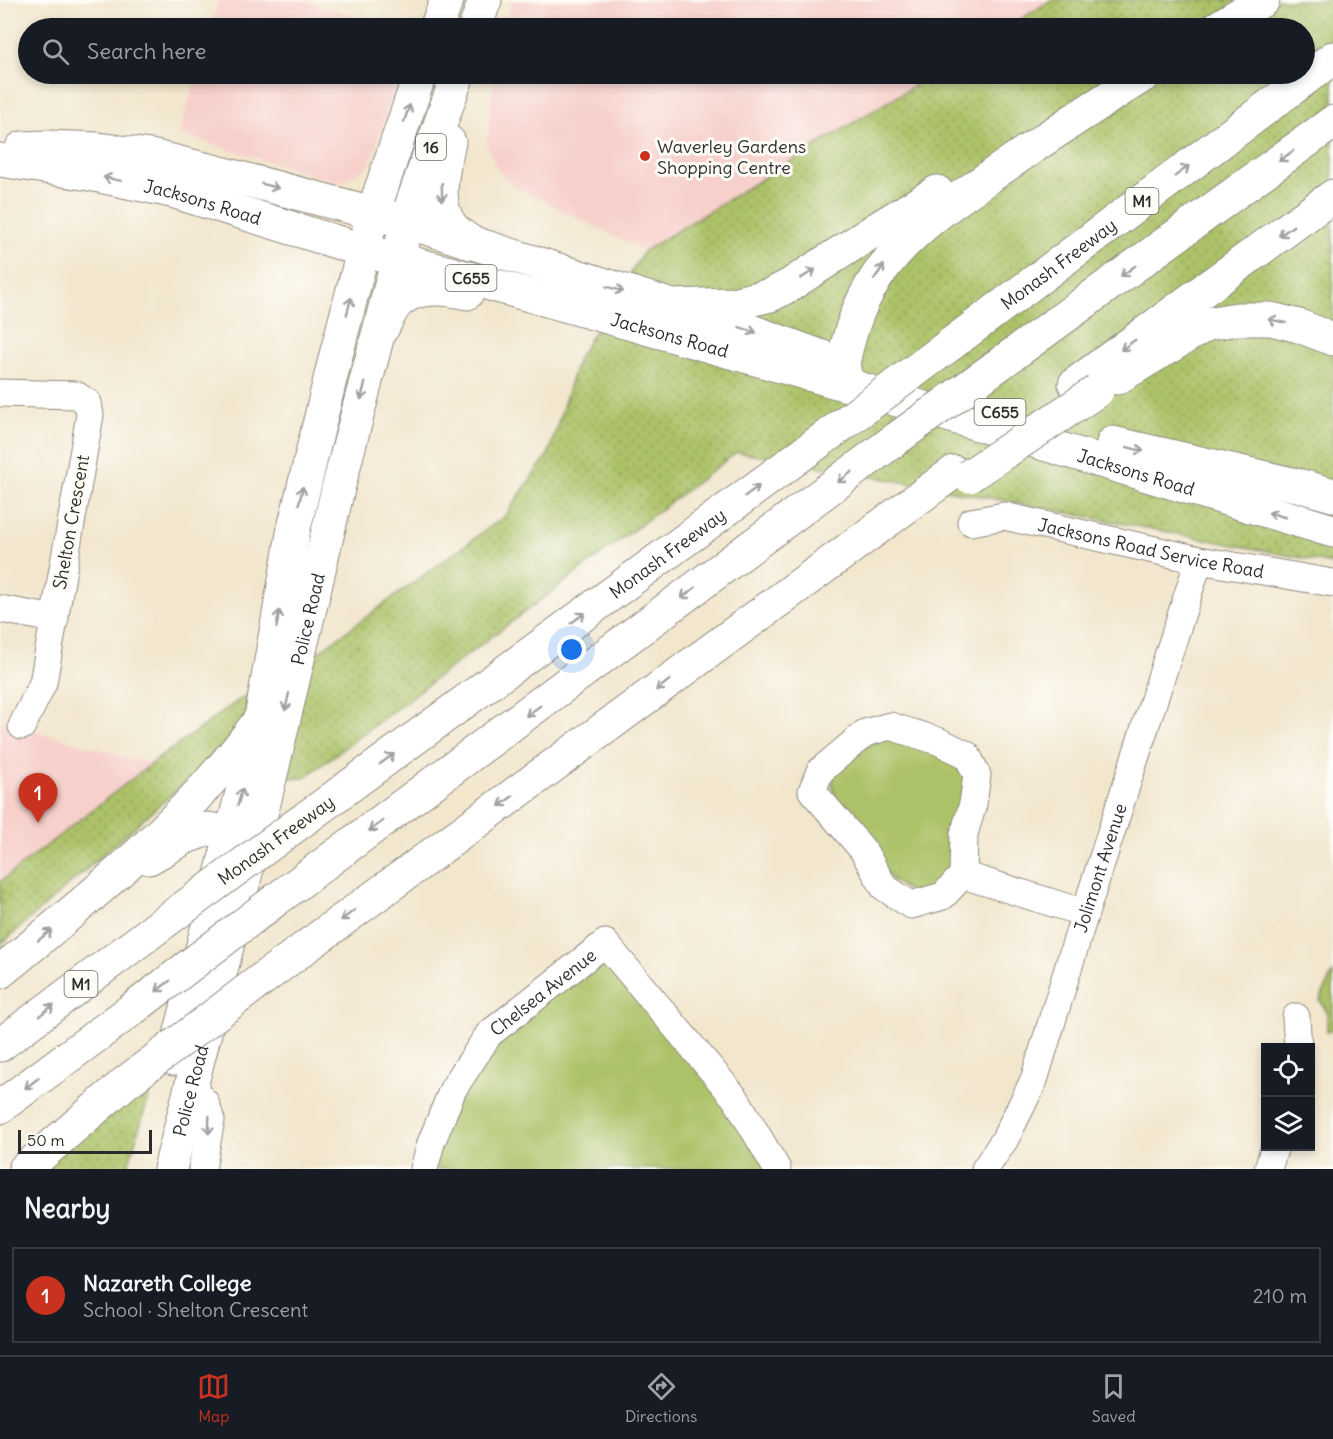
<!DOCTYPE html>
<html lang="en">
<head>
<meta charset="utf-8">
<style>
  :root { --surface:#171b24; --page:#242831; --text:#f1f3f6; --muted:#9ea1a6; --line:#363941; --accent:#c8321e }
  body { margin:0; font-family:Delius,sans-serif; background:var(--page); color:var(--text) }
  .controls { position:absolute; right:18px; bottom:18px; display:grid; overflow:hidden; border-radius:0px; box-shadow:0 3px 9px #0003 }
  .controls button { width:54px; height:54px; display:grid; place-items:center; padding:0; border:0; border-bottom:2px solid var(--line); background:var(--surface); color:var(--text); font:30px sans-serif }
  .scale { position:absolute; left:18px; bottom:15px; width:134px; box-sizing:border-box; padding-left:6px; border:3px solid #2b2b2b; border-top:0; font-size:16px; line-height:21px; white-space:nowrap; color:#2b2b2b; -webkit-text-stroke:4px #fdfcf7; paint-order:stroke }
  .you { position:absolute; left:572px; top:650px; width:21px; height:21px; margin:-15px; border:4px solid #fff; border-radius:50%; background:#1a73e8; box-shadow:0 0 0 9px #1a73e833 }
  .badge { display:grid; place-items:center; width:39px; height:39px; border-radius:50%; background:var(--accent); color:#fff; font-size:20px; font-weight:700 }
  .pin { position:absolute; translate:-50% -50px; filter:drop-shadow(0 2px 3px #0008) }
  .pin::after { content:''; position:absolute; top:32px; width:21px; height:18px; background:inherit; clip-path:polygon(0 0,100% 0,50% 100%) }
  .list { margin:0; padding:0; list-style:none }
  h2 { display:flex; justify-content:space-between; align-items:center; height:78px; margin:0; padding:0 24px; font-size:26px }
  h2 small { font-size:20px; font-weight:400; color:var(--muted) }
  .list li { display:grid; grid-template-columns:39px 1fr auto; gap:18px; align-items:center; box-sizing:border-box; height:96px; margin:0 12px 12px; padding:0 12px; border:2px solid var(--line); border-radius:0px }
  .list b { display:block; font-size:22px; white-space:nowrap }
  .list p { margin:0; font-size:20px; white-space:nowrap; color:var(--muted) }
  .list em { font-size:20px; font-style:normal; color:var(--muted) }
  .icon { flex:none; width:33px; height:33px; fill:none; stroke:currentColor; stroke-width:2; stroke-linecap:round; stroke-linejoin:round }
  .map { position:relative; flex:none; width:1333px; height:1169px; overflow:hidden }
  .search { position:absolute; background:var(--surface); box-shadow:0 3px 9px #0003; left:18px; right:18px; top:18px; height:66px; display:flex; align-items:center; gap:15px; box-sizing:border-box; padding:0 21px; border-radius:33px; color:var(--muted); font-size:22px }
  .sheet { height:186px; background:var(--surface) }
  nav { display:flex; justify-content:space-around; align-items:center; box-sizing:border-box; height:84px; border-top:2px solid var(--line); background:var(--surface); font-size:16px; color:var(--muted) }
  nav a { display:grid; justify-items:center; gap:3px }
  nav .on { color:var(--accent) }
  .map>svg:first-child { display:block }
  .built { fill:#f7d0cb }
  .grass { fill:url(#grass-dots); stroke:#6c7649; stroke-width:1.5 }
  .park { fill:#acc267; stroke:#6c7649; stroke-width:1.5 }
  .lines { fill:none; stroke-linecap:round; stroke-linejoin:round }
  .minor-casing { stroke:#8e887c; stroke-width:29 }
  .major-casing { stroke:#8e887c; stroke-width:35 }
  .highway-casing { stroke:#8e887c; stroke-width:35 }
  .minor { stroke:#fff; stroke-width:27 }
  .major { stroke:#fff; stroke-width:33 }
  .highway { stroke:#fff; stroke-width:33 }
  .highway-bridge-casing { stroke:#8e887c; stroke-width:35; stroke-linecap:butt }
  .highway-bridge { stroke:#fff; stroke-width:33 }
  .oneway { stroke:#a0a0a0 }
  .poi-dot { fill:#c8321e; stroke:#fdfcf7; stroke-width:2 }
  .labels { text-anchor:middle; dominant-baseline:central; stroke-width:6; stroke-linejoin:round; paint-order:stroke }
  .shield { fill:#fdfcf7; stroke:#6a6a68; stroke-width:1.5 }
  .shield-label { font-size:16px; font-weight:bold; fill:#2b2b2b }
  .poi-label { font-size:18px; fill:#2b2b2b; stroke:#fdfcf7; text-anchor:start }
  .street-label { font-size:18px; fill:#2b2b2b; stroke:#fdfcf7 }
</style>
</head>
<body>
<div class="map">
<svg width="1333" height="1169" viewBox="0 0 1333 1169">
  <defs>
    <pattern id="grass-dots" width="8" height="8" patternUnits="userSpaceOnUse" patternTransform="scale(1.5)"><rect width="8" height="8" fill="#acc267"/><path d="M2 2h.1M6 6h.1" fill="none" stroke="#8c9e55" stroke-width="1.8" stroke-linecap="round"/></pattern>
  </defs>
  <rect width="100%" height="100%" fill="#fdfcf7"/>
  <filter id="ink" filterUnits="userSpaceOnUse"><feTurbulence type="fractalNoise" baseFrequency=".0167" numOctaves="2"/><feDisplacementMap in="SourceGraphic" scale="12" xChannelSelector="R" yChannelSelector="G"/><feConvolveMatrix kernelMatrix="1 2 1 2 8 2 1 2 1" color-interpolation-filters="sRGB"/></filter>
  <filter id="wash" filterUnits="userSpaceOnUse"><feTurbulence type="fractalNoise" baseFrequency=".008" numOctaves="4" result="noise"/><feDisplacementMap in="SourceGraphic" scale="24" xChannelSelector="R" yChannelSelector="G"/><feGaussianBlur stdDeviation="1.35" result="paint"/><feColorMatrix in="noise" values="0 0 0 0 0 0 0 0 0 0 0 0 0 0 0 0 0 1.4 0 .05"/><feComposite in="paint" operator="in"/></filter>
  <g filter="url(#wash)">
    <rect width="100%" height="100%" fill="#f2e6cd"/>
    <path class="built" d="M 219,0 L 300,0 L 395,28 L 210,28 Z
      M 513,0 L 1052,0 L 1006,28 L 502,28 Z
      M 197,74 L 400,74 L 369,166 L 339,183 L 179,134 Z
      M 494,74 L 933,74 L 644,251 L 511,185 L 496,167 L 487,145 Z
      M 0,721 L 151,764 L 0,882 Z"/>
    <path class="grass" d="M 1052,0 L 1333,0 L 1333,564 L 996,499 L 737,452 L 304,778 L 189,779 L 0,945 L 0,882 L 151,764 L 236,702 L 318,652 L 505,516 L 549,453 L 578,358 L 644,251 L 933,74 L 1304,74 L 1304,28 L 1006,28 Z
      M 155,1076 L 127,1169 L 85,1167 L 82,1169 L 42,1169 Z"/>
    <path class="park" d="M 881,737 L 932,749 L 967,776 L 948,883 C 923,894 915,899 892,880 L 836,805 L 832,782 L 840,764 Z
      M 605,943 L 777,1169 L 424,1169 L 489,1034 Z
      M 1333,972 L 1333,1030 L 1327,1032 L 1327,1012 L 1320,1000 Z"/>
  </g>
  <g filter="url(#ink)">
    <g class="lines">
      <g class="minor-casing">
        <g id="minor">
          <path d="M 0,393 L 76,395 L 88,403 L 90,415 L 43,683 L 22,726"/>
          <path id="s1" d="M 971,522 L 1004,516 L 1199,560 L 1333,583"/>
          <path d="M 0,609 L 55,619"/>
          <path d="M 890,726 L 938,741 L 967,755 L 977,775 L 973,804 L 964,834 L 963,875 L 943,896 L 911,905 L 884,887 L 863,850 L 812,791 L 820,771 L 865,733 Z"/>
          <path d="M 963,875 L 1085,913"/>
          <path d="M 1296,1017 L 1298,1048"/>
          <path d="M 190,1087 L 205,1102 L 211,1120 L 202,1169"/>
          <path id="s2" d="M 424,1169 L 431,1143 L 453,1089 L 489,1034 L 605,943 L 736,1099 L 777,1169"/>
          <path id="s3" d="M 985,1169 L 1005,1139 L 1034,1080 L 1085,913 L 1199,560"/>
          <path d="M 1268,1169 L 1275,1146"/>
        </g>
      </g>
      <g class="major-casing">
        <g id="major">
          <path d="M 436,28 L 447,0"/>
          <path d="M 475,28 L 485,0"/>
          <path d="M 449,142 C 443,168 433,206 453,228 C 458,234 466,238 471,243"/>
          <path d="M 22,148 L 47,147 L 98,149 L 151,156 L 213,171 L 407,222 L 751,331 L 825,358"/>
          <path id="s4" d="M 0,160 L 95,175 L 172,191 L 362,250 L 465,277 L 851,386 L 1333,531"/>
          <path d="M 383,327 C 387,319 392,308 398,302 C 416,285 445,288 467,293"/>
          <path d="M 1113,443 L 1301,486 L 1333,495"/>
          <path d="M 174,1059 L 261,718 L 294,528 L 335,359 L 373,213 L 420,74"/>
          <path id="s5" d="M 170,1169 L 268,787 L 338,489 L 412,204 L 458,74"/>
        </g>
      </g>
      <g class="highway-casing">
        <g id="highway">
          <path d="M 1217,28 L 1263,0"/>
          <path d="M 672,306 L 732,304 L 771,295 L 790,285 L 878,228 L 937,192"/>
          <path id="s6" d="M 951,344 L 1333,58"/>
          <path d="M 1019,350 L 1333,122"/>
          <path d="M 1117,378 L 1207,324 L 1237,319 L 1271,319 L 1299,326 L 1333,339"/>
          <path d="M 1075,384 L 1333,196"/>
          <path d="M 851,386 C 839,368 844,358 849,339 C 871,252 939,212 1008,164 C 1053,133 1099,103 1146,74"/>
          <path id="s7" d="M 306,818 L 831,433"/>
          <path d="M 149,858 L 186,837 L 208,829 L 255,837"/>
          <path d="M 277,899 L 892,442"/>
          <path d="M 0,972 C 94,895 190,817 261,718"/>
          <path d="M 269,974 L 954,472"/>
          <path d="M 0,1045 L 163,923"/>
          <path d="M 0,1107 L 130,1011"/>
          <path d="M 25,1169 L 125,1083"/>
        </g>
      </g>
      <use href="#minor" class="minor"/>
      <use href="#major" class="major"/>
      <use href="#highway" class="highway"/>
      <g class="highway-bridge-casing">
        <path id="highway-bridge" d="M 831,433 L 951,344
          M 892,442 L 1019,350
          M 969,476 L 1097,391
          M 163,923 L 306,818
          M 130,1011 L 277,899
          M 125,1083 L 269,974"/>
      </g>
      <use href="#highway-bridge" class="highway-bridge"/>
    </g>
    <defs><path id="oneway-shaft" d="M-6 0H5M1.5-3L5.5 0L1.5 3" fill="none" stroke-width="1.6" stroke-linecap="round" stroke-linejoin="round" transform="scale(1.5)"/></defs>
    <g class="oneway">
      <use href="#oneway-shaft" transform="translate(407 113) rotate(-71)"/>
      <use href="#oneway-shaft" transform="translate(1286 156) rotate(144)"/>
      <use href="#oneway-shaft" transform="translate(1182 171) rotate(-37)"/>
      <use href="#oneway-shaft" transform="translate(112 179) rotate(-168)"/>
      <use href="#oneway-shaft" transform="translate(270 186) rotate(15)"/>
      <use href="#oneway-shaft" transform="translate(442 192) rotate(89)"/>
      <use href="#oneway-shaft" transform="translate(1286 231) rotate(144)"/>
      <use href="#oneway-shaft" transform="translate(1128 271) rotate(144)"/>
      <use href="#oneway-shaft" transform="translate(879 272) rotate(-56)"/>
      <use href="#oneway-shaft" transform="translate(808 274) rotate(-32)"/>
      <use href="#oneway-shaft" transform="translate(615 289) rotate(17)"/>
      <use href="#oneway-shaft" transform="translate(349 306) rotate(-75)"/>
      <use href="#oneway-shaft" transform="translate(1277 321) rotate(-168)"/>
      <use href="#oneway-shaft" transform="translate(748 330) rotate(18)"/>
      <use href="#oneway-shaft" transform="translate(1128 345) rotate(144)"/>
      <use href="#oneway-shaft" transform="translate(363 391) rotate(105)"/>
      <use href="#oneway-shaft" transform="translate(1135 449) rotate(14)"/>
      <use href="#oneway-shaft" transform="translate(845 477) rotate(143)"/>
      <use href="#oneway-shaft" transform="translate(752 491) rotate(-36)"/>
      <use href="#oneway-shaft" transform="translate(301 495) rotate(-77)"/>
      <use href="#oneway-shaft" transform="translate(1277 515) rotate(-164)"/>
      <use href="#oneway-shaft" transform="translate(688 593) rotate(143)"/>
      <use href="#oneway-shaft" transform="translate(578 618) rotate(-36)"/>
      <use href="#oneway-shaft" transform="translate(278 619) rotate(-80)"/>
      <use href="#oneway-shaft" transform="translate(663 685) rotate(143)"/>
      <use href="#oneway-shaft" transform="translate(287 702) rotate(103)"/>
      <use href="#oneway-shaft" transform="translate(533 711) rotate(144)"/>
      <use href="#oneway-shaft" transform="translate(387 759) rotate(-36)"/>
      <use href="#oneway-shaft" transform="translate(240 797) rotate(-75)"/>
      <use href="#oneway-shaft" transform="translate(506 801) rotate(144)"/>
      <use href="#oneway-shaft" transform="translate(376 826) rotate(144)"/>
      <use href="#oneway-shaft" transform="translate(348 915) rotate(143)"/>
      <use href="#oneway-shaft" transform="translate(45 935) rotate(-39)"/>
      <use href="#oneway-shaft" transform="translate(163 986) rotate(143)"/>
      <use href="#oneway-shaft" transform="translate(47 1010) rotate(-37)"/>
      <use href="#oneway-shaft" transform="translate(32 1083) rotate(143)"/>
      <use href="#oneway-shaft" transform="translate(209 1125) rotate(92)"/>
    </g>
  </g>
  <circle class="poi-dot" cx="645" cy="156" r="6"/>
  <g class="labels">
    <g class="shield">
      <rect x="416" y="134" width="30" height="26" rx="4.5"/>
      <rect x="1125.5" y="188" width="33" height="26" rx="4.5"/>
      <rect x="445.5" y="265" width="51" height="26" rx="4.5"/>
      <rect x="974.5" y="399" width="51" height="26" rx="4.5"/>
      <rect x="64.5" y="971" width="33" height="26" rx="4.5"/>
    </g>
    <g class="shield-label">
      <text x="431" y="147">16</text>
      <text x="1142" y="201">M1</text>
      <text x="471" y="278">C655</text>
      <text x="1000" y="412">C655</text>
      <text x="81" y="984">M1</text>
    </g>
    <g class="poi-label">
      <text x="657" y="146">Waverley Gardens<tspan x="657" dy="21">Shopping Centre</tspan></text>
    </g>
    <g class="street-label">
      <text stroke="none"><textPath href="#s4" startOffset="207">Jacksons Road</textPath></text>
      <text stroke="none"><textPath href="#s6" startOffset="134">Monash Freeway</textPath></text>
      <text stroke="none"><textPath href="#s4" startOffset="693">Jacksons Road</textPath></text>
      <text stroke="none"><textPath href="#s4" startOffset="1179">Jacksons Road</textPath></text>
      <text transform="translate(71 522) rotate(-80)">Shelton Crescent</text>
      <text stroke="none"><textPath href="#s1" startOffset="184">Jacksons Road Service Road</textPath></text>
      <text stroke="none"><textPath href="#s7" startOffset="448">Monash Freeway</textPath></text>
      <text stroke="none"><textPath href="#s5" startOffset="567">Police Road</textPath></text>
      <text transform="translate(276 840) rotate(-36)">Monash Freeway</text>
      <text stroke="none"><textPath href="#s3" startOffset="324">Jolimont Avenue</textPath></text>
      <text stroke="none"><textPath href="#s2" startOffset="219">Chelsea Avenue</textPath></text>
      <text stroke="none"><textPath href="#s5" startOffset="81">Police Road</textPath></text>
    </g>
  </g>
</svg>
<div class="controls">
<button><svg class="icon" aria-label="locate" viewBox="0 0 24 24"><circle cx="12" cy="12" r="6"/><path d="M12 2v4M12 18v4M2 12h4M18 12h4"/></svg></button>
<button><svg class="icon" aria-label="layers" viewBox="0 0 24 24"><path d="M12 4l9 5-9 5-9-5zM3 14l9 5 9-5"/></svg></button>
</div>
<div class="scale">50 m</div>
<div class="you"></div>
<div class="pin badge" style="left:38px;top:823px">1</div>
<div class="search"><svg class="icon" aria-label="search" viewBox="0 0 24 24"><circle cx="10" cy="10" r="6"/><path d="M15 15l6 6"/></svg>Search here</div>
</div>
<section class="sheet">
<h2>Nearby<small></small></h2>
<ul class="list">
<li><span class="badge">1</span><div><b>Nazareth College</b><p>School · Shelton Crescent</p></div><em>210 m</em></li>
</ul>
</section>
<nav>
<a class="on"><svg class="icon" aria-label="map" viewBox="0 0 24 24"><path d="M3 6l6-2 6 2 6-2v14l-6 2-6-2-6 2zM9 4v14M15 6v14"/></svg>Map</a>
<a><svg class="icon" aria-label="directions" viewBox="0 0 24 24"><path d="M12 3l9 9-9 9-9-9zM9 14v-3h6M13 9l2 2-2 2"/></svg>Directions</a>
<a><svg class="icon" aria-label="saved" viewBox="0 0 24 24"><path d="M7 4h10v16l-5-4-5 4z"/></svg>Saved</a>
</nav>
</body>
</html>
